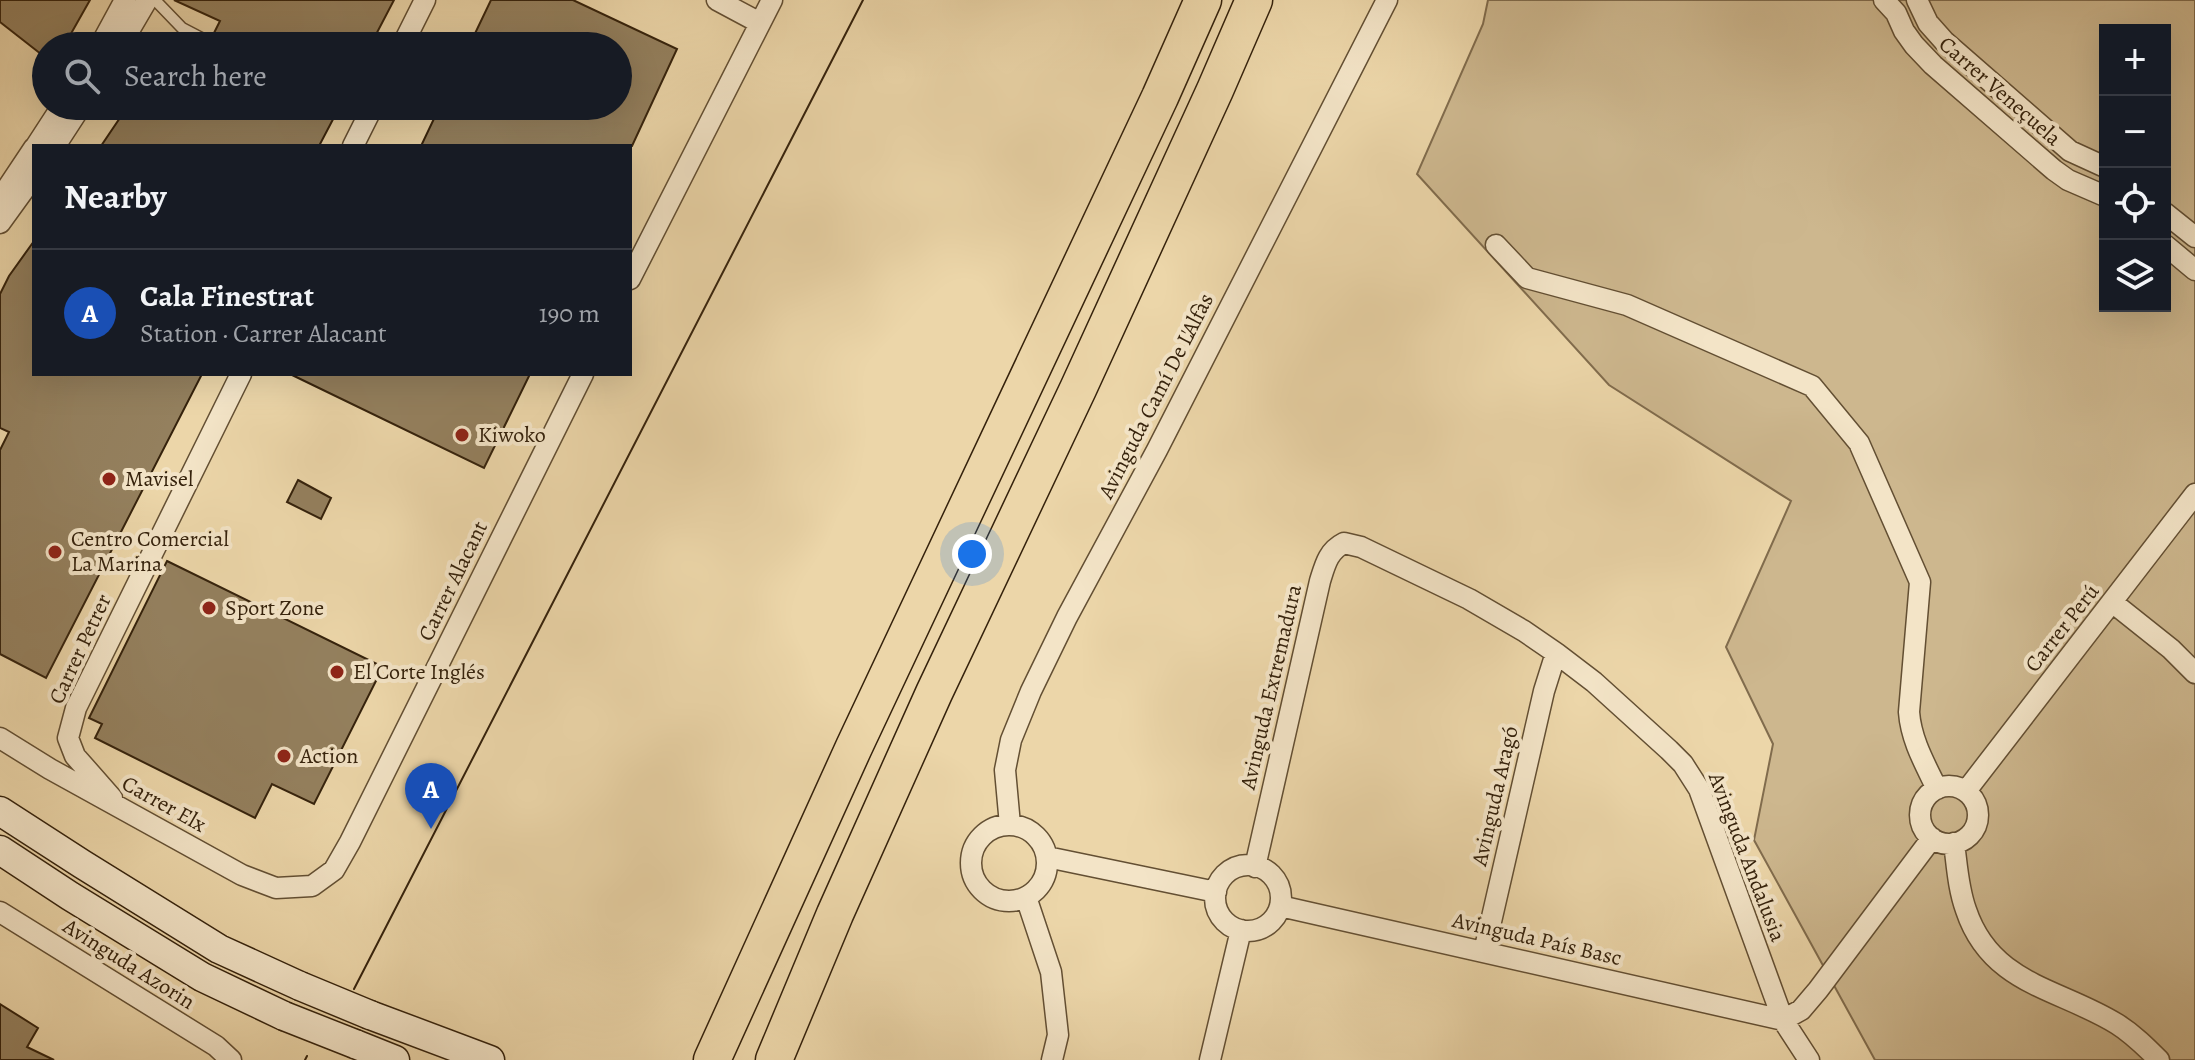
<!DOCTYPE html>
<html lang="en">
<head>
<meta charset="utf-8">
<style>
  :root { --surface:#171b24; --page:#242831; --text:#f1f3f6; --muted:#9ea1a6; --line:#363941; --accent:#db2777 }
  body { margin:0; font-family:Alegreya,serif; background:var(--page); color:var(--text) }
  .controls { position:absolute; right:24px; top:24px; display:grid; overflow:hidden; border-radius:0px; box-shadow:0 8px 32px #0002 }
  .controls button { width:72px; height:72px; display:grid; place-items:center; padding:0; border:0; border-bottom:2px solid var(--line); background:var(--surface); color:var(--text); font:40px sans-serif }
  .you { position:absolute; left:972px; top:554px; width:28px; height:28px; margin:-20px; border:6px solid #fff; border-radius:50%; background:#1a73e8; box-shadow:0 0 0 12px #1a73e833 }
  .badge { display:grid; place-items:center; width:52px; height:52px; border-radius:50%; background:var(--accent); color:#fff; font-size:26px; font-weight:700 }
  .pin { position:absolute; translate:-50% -66px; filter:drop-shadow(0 2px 4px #0008) }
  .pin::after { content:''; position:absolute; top:42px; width:28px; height:24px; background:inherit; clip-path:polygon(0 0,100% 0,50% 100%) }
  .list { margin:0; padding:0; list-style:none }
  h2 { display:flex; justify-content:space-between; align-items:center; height:104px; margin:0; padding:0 32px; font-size:34px }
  h2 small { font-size:26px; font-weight:400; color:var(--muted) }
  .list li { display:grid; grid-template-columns:52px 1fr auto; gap:24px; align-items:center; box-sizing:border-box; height:128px; padding:0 32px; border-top:2px solid var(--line) }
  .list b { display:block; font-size:30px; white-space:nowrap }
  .list p { margin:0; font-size:26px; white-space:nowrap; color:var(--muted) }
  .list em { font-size:26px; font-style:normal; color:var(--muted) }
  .icon { flex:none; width:44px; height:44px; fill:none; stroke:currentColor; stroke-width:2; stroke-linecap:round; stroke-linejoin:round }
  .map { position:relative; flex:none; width:2195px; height:1060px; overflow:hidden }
  .search { position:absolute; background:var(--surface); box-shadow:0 8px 32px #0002; left:32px; top:32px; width:600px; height:88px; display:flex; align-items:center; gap:20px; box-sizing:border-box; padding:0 28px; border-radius:44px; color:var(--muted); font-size:30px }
  .panel { position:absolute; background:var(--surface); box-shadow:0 8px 32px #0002; left:32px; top:144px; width:600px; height:232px; border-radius:0px }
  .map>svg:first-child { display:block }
  .green { fill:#cdb78e; stroke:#816c4d; stroke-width:2; fill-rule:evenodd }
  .building { fill:#94805e; stroke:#35220c; stroke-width:2 }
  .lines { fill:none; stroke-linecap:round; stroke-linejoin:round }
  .service-casing { stroke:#634f33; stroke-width:13 }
  .minor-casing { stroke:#634f33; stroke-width:23 }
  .secondary-casing { stroke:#35220c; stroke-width:31 }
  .motorway-casing { stroke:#35220c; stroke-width:39 }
  .service { stroke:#f3e4c7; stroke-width:10 }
  .minor { stroke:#f3e4c7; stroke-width:20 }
  .secondary { stroke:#f3e4c7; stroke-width:28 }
  .motorway { stroke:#ecd6a9; stroke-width:36 }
  .tram { stroke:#35220c; stroke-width:2 }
  .secondary-bridge-casing { stroke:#35220c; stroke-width:31; stroke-linecap:butt }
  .secondary-bridge { stroke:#f3e4c7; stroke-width:28 }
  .poi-dot { fill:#8f2418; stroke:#f3e4c7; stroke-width:3 }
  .labels { text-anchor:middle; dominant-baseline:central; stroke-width:8; stroke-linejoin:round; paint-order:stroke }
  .street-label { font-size:22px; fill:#35220c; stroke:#f3e4c7 }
  .poi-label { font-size:22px; fill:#35220c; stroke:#f3e4c7; text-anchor:start }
</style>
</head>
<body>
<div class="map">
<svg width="2195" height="1060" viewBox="0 0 2195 1060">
  <rect width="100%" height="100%" fill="#ecd6a9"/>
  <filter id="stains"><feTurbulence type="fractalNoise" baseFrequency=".0025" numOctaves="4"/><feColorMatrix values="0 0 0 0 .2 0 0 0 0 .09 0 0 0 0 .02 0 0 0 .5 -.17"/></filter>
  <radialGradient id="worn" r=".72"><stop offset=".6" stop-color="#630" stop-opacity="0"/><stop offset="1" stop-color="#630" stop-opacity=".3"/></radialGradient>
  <path class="green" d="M 1488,0 L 2195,0 L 2195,1060 L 1875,1060 L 1754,840 L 1773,744 L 1726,647 L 1791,501 L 1609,385 L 1417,174 L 1483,24 ZM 2105,30 L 2165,30 L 2165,306 L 2105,306 Z"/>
  <path class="building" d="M 0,0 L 90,0 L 64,46 L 46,46 L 46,58 L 0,22 Z
    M 174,0 L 394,0 L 370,46 L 216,46 L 217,41 L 213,35 L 220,21 Z
    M 491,0 L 573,0 L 677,49 L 632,146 L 421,146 L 440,106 L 618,106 L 618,46 L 469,46 Z
    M 128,106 L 340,106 L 319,146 L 101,146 Z
    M 34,241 L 34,374 L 202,374 L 46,678 L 0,654 L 0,450 L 9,432 L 0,428 L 0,294 L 9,276 Z
    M 290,374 L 530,374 L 484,468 Z
    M 298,480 L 331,498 L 321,519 L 287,502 Z
    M 167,561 L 383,667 L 314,804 L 272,784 L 255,818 L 95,738 L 102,724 L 89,718 Z
    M 0,1004 L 38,1028 L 27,1047 L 54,1060 L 0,1060 Z"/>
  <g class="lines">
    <g class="service-casing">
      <path id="service" d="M 155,0 L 182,28 L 209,42"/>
    </g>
    <g class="minor-casing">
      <path id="minor" d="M 717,0 L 760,23
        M 1884,0 L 1896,13 L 1904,31 L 1914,45 L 1933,65 L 2054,170 L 2068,180 L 2105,196
        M 1917,0 L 1928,23 L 1944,41 L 2070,151 L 2105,167
        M 100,46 L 125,0
        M 120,46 L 147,0
        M 402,46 L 425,0
        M 36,146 L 62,106
        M 55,146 L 81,106
        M 353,146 L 373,106
        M 0,199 L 34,148
        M 2165,213 L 2195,237
        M 0,223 L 34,176
        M 1496,245 L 1527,278 L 1627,305 L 1812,386 L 1859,443 L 1920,582 L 1909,712 C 1911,740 1925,764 1937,789
        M 2165,245 L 2195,270
        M 630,279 L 772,0
        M 2112,602 L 2171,649 L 2195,673
        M 0,738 L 50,769 L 242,875 L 276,888 L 312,886 L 334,870 L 350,842 L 583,374
        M1920 815a29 29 0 1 1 58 0a29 29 0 1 1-58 0Z
        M 1966,791 L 2195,494
        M 112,798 L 75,756 L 68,738 L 76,708 L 241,374
        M 1010,825 L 1005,770 L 1011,740 L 1031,691 L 1067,617 L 1157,450 L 1387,0
        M971 863a38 38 0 1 1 76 0a38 38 0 1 1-76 0Z
        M 1954,843 C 1957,865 1958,888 1966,910 C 1991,985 2059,988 2117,1024 C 2133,1034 2146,1047 2159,1060
        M 1047,857 L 1216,892
        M1215 898a33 33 0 1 1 66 0a33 33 0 1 1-66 0Z
        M 1255,867 L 1320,581 C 1325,565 1328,551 1344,543 L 1361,547 L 1469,599 L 1524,631 L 1556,653 L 1594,682 L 1669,750 L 1683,764 L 1699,789 L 1783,1020 L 1809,1060
        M 1026,897 L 1051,972 L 1058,1035 L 1052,1060
        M 1280,906 L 1783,1020 L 1801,1010 L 1818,990 L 1932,838
        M 0,912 L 216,1046 L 231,1060
        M 1484,952 L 1544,691 L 1556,653
        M 1210,1060 L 1241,930"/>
    </g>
    <g class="secondary-casing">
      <path id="secondary" d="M 0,811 L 82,864 L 219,949 L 300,986
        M 0,850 L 70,896 L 202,977 L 284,1016
        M 370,1015 L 490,1060
        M 355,1044 L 395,1060"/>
    </g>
    <g class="motorway-casing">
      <path id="motorway" d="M 712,1060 L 854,747 L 1160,97 L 1203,0
        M 774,1060 L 835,914 L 934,693 L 1078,389 L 1215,90 L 1254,0"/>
    </g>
    <use href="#service" class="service"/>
    <use href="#minor" class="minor"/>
    <use href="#secondary" class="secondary"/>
    <use href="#motorway" class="motorway"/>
    <path class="tram" d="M 354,989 L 863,0
      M 305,1060 L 307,1056"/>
    <g class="secondary-bridge-casing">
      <path id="secondary-bridge" d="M 300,986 L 370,1015
        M 284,1016 L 355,1044"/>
    </g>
    <use href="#secondary-bridge" class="secondary-bridge"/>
  </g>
  <g class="poi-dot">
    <circle cx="462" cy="435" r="8"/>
    <circle cx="109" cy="479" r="8"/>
    <circle cx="55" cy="552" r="8"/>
    <circle cx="209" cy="608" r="8"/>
    <circle cx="337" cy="672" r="8"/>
    <circle cx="284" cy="756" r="8"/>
  </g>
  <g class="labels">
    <g class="street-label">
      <text transform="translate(2000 91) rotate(41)">Carrer Veneçuela</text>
      <text transform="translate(1156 396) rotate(-63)">Avinguda Camí De L'Alfàs</text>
      <text transform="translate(453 581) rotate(-64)">Carrer Alacant</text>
      <text transform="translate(2062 628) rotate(-52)">Carrer Perú</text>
      <text transform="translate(80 649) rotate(-65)">Carrer Petrer</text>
      <text transform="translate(1271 687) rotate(-77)">Avinguda Extremadura</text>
      <text transform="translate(1495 796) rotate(-77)">Avinguda Aragó</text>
      <text transform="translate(164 804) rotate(29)">Carrer Elx</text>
      <text transform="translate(1747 857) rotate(69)">Avinguda Andalusia</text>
      <text transform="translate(1537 939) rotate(13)">Avinguda País Basc</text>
      <text transform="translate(129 964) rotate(32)">Avinguda Azorin</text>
    </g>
    <g class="poi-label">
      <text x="478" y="435">Kiwoko</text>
      <text x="125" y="479">Mavisel</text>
      <text x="71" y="539">Centro Comercial<tspan x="71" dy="25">La Marina</tspan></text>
      <text x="225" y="608">Sport Zone</text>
      <text x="353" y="672">El Corte Inglés</text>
      <text x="300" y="756">Action</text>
    </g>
  </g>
  <rect width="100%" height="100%" filter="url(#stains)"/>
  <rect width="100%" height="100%" fill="url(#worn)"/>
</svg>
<div class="controls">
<button>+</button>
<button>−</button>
<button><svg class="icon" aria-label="locate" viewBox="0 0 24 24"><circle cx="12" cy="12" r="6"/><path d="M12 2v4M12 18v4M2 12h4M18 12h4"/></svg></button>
<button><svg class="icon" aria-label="layers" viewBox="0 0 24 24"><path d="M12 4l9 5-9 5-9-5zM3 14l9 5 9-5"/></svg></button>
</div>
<div class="you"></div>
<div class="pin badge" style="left:431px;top:829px;background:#1a4fb4">A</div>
<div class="search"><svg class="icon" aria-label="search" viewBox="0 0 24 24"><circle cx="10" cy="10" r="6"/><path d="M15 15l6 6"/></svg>Search here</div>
<section class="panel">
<h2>Nearby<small></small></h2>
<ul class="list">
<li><span class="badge" style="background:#1a4fb4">A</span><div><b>Cala Finestrat</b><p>Station · Carrer Alacant</p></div><em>190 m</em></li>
</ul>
</section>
</div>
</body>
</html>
